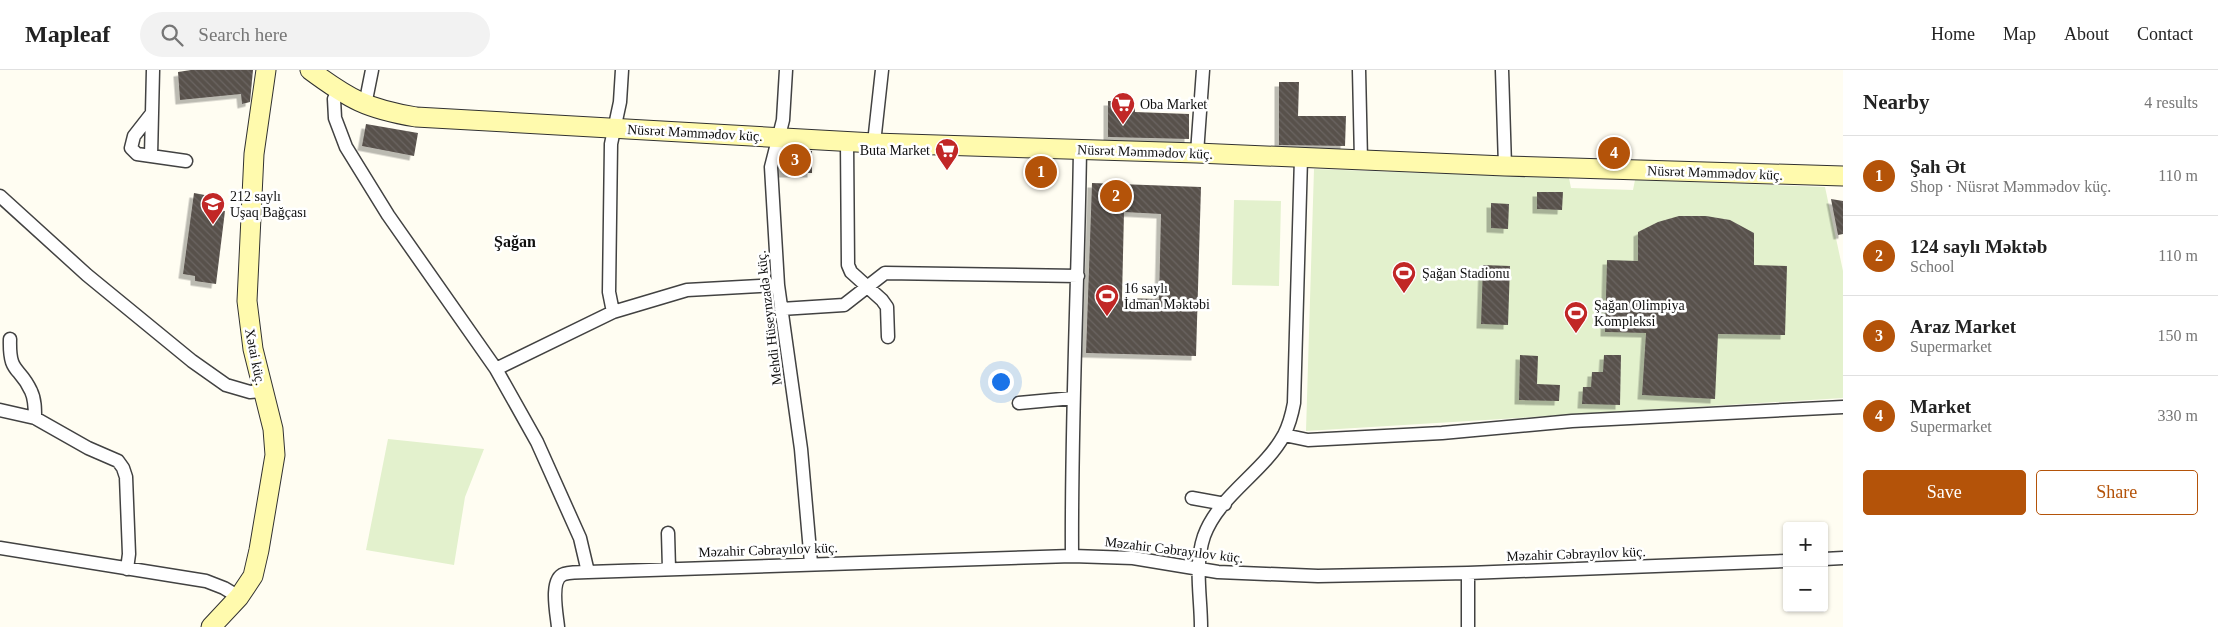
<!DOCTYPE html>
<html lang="en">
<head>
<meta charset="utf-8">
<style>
  :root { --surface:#fff; --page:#f2f2f2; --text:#222; --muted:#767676; --line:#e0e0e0; --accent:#b45309 }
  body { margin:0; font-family:"Times New Roman",serif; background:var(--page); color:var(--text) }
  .controls { position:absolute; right:15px; bottom:15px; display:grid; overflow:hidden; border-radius:5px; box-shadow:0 1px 4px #0004 }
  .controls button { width:45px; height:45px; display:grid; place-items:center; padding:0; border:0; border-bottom:1px solid var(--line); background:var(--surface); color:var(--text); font:25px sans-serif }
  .you { position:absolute; left:1000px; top:311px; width:18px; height:18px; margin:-12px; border:4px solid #fff; border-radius:50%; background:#1a73e8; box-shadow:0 0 0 8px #1a73e833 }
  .badge { display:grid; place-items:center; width:32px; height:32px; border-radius:50%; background:var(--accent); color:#fff; font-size:16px; font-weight:700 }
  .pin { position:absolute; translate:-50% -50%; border:2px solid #fff; box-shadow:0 1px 5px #0006 }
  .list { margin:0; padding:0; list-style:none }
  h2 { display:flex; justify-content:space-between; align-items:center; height:65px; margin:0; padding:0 20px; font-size:21px }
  h2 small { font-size:16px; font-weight:400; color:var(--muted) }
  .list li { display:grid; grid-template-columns:32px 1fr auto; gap:15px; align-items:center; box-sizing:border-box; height:80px; padding:0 20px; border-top:1px solid var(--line) }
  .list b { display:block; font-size:19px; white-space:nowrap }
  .list p { margin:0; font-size:16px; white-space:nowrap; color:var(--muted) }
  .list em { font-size:16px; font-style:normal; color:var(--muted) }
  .actions { display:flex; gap:10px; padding:15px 20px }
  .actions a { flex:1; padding:11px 0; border:1px solid var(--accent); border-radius:5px; text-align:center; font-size:18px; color:var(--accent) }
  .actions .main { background:var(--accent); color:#fff }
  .icon { flex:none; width:28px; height:28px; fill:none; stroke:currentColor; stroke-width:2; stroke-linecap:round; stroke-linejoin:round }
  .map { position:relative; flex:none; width:1843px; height:557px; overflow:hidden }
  header { display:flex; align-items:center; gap:30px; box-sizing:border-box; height:70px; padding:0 25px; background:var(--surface); border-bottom:1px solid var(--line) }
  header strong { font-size:24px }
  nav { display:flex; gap:28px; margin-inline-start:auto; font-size:18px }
  .search { width:350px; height:45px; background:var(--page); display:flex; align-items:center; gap:12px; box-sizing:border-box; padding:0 18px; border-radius:28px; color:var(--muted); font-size:19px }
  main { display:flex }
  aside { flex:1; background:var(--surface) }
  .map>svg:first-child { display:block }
  .pitch { fill:#e3f1cd }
  .building { fill:url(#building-back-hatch); fill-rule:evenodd; filter:url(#shadow) }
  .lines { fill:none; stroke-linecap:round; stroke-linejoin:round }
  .street-casing { stroke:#424242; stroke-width:15 }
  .secondary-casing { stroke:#313131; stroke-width:21 }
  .street { stroke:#fff; stroke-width:12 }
  .secondary { stroke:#fffaad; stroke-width:19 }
  .labels { text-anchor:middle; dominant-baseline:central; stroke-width:5; stroke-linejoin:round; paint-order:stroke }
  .poi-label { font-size:14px; fill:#0f0f0f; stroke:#fff; text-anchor:start }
  .street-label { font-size:14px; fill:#0f0f0f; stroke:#fff }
  .quarter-label { font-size:16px; font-weight:bold; fill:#0f0f0f; stroke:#fff }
</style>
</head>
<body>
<header>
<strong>Mapleaf</strong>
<div class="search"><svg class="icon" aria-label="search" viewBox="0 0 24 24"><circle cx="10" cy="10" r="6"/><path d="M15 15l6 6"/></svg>Search here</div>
<nav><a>Home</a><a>Map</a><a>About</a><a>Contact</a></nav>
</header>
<main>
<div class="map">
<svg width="1843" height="557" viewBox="0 0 1843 557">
  <defs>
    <pattern id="building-back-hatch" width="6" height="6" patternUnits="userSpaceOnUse" patternTransform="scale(1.25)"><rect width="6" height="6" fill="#58514c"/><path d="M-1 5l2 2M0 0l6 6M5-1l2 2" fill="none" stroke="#6b6561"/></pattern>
    <filter id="shadow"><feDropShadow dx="-4.5" dy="4.5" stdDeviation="0" flood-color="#0004"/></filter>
  </defs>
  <rect width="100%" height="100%" fill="#fffdf2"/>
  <path class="pitch" d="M 1314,99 L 1569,108 L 1571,118 L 1633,120 L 1635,110 L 1825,117 L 1843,201 L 1843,328 L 1306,361 Z
    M 1234,130 L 1281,131 L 1279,216 L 1232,215 Z
    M 388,369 L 484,379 L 465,427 L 454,495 L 366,480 Z"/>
  <path class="building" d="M 191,0 L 253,0 L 250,32 L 242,34 L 241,24 L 180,30 L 178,2 Z
    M 1279,12 L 1299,12 L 1298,46 L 1346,46 L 1345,76 L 1279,75 Z
    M 1108,31 L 1135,31 L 1135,42 L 1189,44 L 1189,69 L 1108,67 Z
    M 366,54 L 418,63 L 414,86 L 362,76 Z
    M 783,81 L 812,81 L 812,103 L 783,103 Z
    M 1092,113 L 1201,117 L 1196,286 L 1086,283 ZM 1124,142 L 1161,144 L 1159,229 L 1122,228 Z
    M 1537,122 L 1563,122 L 1562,140 L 1537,139 Z
    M 194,123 L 210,126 L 208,139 L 225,141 L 216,214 L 195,211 L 195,206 L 183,204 Z
    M 1831,129 L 1843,131 L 1843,164 L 1838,165 Z
    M 1491,133 L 1509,134 L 1508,159 L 1491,158 Z
    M 1679,146 L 1706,146 L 1730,150 L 1754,163 L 1754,195 L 1787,196 L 1785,265 L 1718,264 L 1715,329 L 1642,325 L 1646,263 L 1605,262 L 1607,190 L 1638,191 L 1638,162 L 1658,152 Z
    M 1483,195 L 1510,196 L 1508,255 L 1481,254 Z
    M 1520,285 L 1538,286 L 1537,314 L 1560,315 L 1559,331 L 1519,330 Z
    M 1604,285 L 1621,285 L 1620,335 L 1582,334 L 1583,317 L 1591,317 L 1592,302 L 1603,302 Z"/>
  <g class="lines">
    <g class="street-casing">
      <path id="street" d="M 153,0 L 151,86 L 186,91
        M 786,0 L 783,50 L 771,97 L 778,215 L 801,379 L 811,493
        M 1359,0 L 1361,90
        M 1502,0 L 1505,96
        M 338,21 L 334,29 L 335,48 L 346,77 L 388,145 L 496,299 L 537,372 L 580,468 L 588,502
        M 365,35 L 372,0
        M 847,72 L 848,195 L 851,202 L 882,230 L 887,237 L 888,267
        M 874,73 L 882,0
        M 1197,83 L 1203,0
        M 151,86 L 137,84 L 131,78 L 134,66 L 152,43
        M 0,126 L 87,205 L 192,291 L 226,315 L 250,322 L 262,321
        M 781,239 L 844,235 L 885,203 L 1078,206
        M 613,242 L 609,222 L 611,74 L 620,32 L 622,0
        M 10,269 C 9,305 19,295 31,321 C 35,329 35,339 35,348
        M 496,299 L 613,242 L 687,220 L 778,215
        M 1019,333 L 1073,328
        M 0,340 L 35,348 L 88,378 L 118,391 L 123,398 L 126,407 L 129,484 L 127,499
        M 1284,365 L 1308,370 L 1442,363 L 1572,351 L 1843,337
        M 1192,428 L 1225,434
        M 668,463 L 669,499
        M 0,478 L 206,511 L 224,518 L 239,527
        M 1072,486 C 1071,350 1078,215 1080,80
        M 1824,489 L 1843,488
        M 1468,503 L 1468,557
        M 558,557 C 557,545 549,509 564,504 C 571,502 581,502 588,502 L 1072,486 L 1133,488 L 1218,502 L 1318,506 L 1468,503 L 1787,491
        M 1201,557 C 1201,526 1194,496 1204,466 C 1219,425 1263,403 1284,365 C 1289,355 1292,344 1294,333 L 1301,88"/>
    </g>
    <g class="secondary-casing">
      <path id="secondary" d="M 310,0 C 349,29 367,39 416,47 L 874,73 L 1197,83 L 1505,96 L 1843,106
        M 211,557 L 239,527 L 253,506 L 259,480 L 275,385 L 273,359 L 253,279 L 247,231 L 254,84 L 266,0"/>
    </g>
    <use href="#street" class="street"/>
    <use href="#secondary" class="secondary"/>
  </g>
  <defs>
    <g id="supermarket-pin" transform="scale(1.25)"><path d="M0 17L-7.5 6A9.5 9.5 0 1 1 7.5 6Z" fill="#c12726" stroke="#fff"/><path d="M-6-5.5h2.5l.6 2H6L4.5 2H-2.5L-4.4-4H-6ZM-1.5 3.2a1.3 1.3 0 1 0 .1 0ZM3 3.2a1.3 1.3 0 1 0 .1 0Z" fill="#fff"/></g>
    <g id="school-pin" transform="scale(1.25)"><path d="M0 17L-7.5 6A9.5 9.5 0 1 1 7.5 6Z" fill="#c12726" stroke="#fff"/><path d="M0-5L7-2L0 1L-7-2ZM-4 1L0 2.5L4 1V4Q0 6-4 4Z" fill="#fff"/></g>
    <g id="stadium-pin" transform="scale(1.25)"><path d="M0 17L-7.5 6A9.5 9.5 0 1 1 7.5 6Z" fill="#c12726" stroke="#fff"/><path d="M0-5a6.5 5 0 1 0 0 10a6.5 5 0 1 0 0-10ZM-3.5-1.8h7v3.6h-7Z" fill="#fff"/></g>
  </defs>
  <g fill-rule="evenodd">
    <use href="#supermarket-pin" x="1123" y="34"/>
    <use href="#supermarket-pin" x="947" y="80"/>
    <use href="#school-pin" x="213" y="134"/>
    <use href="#stadium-pin" x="1404" y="203"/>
    <use href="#stadium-pin" x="1107" y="226"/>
    <use href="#stadium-pin" x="1576" y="243"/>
  </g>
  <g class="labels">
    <g class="poi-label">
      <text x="1140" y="34">Oba Market</text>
      <text x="930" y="80" text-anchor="end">Buta Market</text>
      <text x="230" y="126">212 saylı<tspan x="230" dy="16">Uşaq Bağçası</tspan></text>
      <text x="1422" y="203">Şağan Stadionu</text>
      <text x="1124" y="218">16 saylı<tspan x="1124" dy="16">İdman Məktəbi</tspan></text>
      <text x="1594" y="235">Şağan Olimpiya<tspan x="1594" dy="16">Kompleksi</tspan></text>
    </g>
    <g class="street-label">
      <text transform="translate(695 63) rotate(3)">Nüsrət Məmmədov küç.</text>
      <text transform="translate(1145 82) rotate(2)">Nüsrət Məmmədov küç.</text>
      <text transform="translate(1715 103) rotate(2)">Nüsrət Məmmədov küç.</text>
      <text transform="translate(769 248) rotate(-97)">Mehdi Hüseynzadə küç.</text>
      <text transform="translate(255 287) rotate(79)">Xətai küç.</text>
      <text transform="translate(768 480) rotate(-2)">Məzahir Cəbrayılov küç.</text>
      <text transform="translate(1174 480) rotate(7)">Məzahir Cəbrayılov küç.</text>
      <text transform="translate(1576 484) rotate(-2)">Məzahir Cəbrayılov küç.</text>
    </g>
    <g class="quarter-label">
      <text x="515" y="171">Şağan</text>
    </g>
  </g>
</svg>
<div class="controls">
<button>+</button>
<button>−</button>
</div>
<div class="you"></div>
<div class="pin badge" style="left:1041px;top:102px">1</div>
<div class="pin badge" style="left:1116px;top:126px">2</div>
<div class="pin badge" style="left:795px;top:90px">3</div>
<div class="pin badge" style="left:1614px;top:83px">4</div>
</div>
<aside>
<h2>Nearby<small>4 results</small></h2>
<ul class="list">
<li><span class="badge">1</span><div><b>Şah Ət</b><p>Shop · Nüsrət Məmmədov küç.</p></div><em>110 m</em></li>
<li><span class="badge">2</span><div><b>124 saylı Məktəb</b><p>School</p></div><em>110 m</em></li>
<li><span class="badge">3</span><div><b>Araz Market</b><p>Supermarket</p></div><em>150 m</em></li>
<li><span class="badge">4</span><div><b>Market</b><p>Supermarket</p></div><em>330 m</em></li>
</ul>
<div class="actions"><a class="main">Save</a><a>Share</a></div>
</aside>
</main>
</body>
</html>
